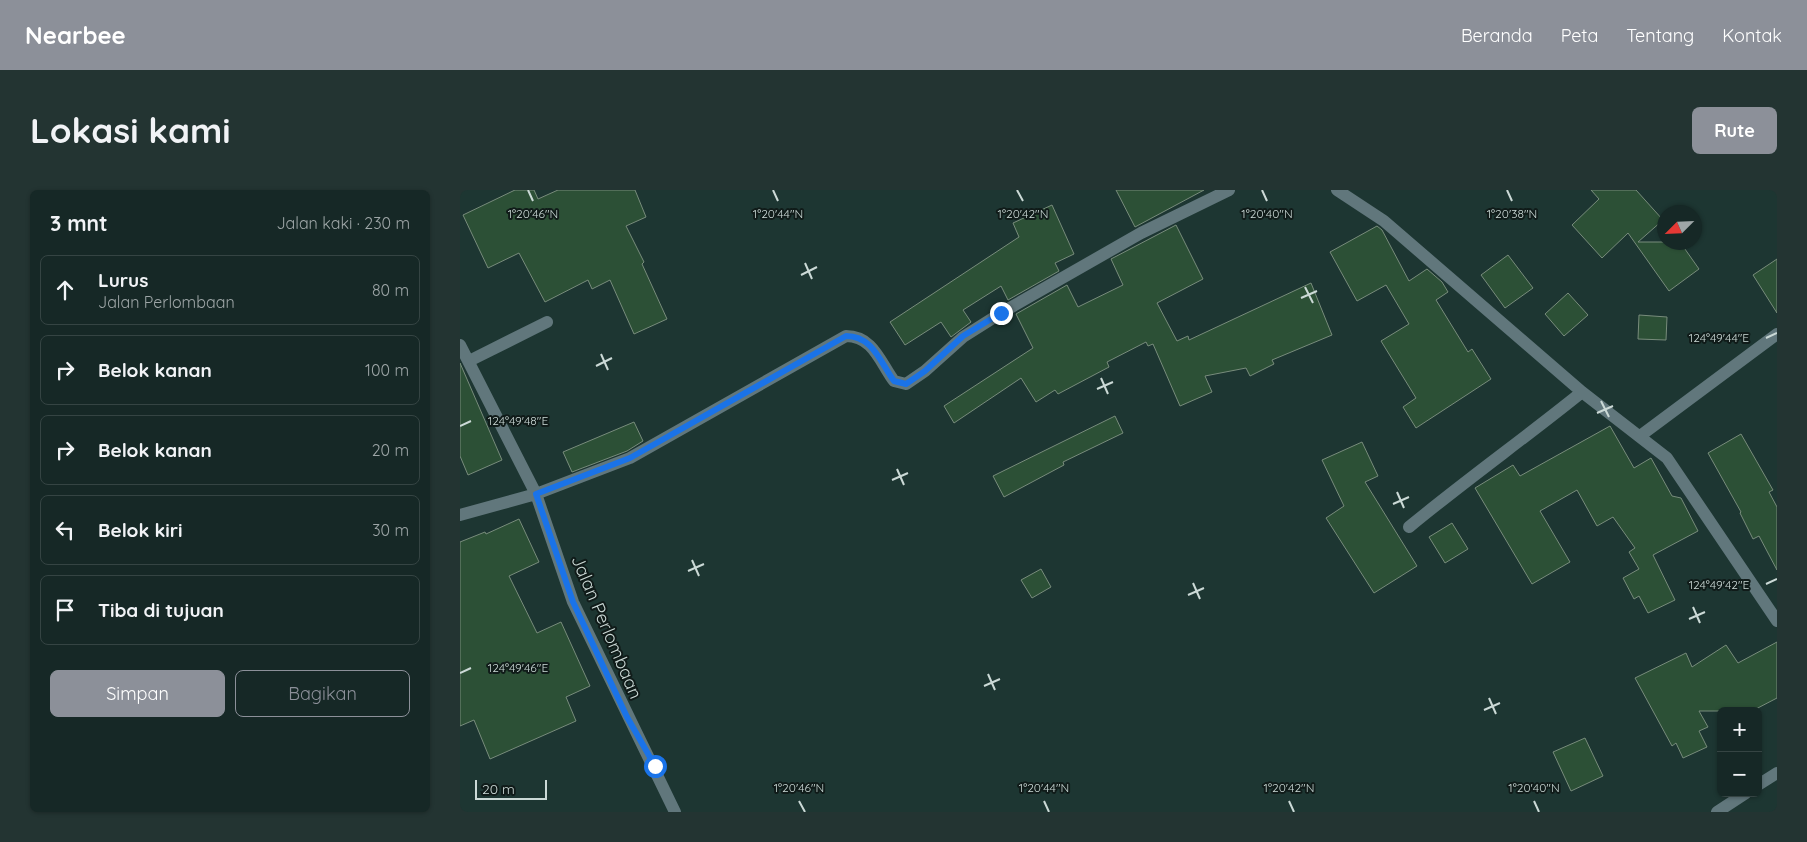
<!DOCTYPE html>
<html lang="id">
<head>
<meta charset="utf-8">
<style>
  :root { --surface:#162826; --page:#233432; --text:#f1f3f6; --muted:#9ea6a7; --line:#354443; --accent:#8c9099 }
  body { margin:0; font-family:Quicksand,sans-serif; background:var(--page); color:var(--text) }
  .controls { position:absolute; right:15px; bottom:15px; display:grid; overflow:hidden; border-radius:8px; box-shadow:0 1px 4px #0004 }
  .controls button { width:45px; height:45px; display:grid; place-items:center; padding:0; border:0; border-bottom:1px solid var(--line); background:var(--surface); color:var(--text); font:25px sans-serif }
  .compass { position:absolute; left:1197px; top:15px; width:45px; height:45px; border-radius:50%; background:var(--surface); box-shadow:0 1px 4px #0004; rotate:246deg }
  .scale { position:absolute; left:15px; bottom:12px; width:72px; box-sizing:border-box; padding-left:5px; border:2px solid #cbd9d6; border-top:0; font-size:14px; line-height:18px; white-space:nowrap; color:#cbd9d6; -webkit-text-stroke:4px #101b19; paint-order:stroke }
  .stop { position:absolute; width:15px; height:15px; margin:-11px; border:4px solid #1a73e8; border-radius:50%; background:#fff }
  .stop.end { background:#1a73e8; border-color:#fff; box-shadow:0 1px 5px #0008 }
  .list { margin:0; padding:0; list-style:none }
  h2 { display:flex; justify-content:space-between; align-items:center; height:65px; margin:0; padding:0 20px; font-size:21px }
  h2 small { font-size:16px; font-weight:400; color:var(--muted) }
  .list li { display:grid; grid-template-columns:32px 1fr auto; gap:15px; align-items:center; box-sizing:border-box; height:70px; margin:0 10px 10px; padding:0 10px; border:1px solid var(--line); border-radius:8px }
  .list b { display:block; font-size:19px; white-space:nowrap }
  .list p { margin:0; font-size:16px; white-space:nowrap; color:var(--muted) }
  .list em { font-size:16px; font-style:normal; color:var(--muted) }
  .actions { display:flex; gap:10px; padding:15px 20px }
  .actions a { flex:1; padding:11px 0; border:1px solid var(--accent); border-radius:8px; text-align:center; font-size:18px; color:var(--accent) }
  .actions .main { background:var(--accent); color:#fff }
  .icon { flex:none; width:28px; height:28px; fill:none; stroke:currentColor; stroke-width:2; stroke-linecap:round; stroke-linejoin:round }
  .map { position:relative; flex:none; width:1317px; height:622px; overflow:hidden; border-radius:8px }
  header { display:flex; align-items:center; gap:30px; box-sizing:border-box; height:70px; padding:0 25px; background:var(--accent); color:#fff }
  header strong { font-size:24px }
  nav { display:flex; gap:28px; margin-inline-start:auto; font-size:18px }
  .intro { display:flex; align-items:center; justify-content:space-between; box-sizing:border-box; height:120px; padding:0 30px }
  h1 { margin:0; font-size:35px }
  .button { padding:12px 22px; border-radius:8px; background:var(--accent); color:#fff; font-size:18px; font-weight:700 }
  main { display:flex; gap:30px; padding:0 30px }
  aside { flex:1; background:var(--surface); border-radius:8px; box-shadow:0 1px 4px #0004 }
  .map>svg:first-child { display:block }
  .building { fill:#2c5036; stroke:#788c7c }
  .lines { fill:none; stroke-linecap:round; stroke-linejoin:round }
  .minor { stroke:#61777c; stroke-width:12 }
  .route { stroke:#1a73e8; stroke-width:6 }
  .ticks { fill:none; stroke:#cbd9d6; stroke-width:2 }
  .labels { text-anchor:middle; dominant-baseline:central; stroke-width:4; stroke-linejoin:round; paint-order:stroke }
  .street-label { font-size:18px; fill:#cbd9d6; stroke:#101b19 }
  .ticks-label { font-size:12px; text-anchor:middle; fill:#cbd9d6; stroke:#101b19; stroke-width:4; stroke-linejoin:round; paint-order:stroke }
</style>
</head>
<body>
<header>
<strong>Nearbee</strong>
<nav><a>Beranda</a><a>Peta</a><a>Tentang</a><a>Kontak</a></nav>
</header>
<div class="intro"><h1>Lokasi kami</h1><a class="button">Rute</a></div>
<main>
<aside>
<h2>3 mnt<small>Jalan kaki · 230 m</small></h2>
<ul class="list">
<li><svg class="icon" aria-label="ahead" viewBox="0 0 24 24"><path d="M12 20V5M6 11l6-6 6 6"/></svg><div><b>Lurus</b><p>Jalan Perlombaan</p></div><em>80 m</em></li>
<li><svg class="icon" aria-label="right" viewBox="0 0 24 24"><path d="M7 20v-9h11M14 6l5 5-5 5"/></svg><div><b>Belok kanan</b></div><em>100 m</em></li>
<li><svg class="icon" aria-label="right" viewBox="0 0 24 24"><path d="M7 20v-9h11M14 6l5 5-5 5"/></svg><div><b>Belok kanan</b></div><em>20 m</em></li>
<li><svg class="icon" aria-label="left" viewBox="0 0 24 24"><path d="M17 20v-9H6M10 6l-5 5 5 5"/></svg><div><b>Belok kiri</b></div><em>30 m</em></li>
<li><svg class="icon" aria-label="arrive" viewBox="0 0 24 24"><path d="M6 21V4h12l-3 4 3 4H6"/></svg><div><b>Tiba di tujuan</b></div></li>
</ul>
<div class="actions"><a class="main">Simpan</a><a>Bagikan</a></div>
</aside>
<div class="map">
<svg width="1317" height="622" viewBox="0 0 1317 622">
  <rect width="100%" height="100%" fill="#1d3632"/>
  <path class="building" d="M 55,0 L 74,0 L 78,9 L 98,0 L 175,0 L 186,27 L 166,36 L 184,72 L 182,74 L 207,129 L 174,144 L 150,90 L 132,99 L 128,90 L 85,112 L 59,63 L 28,78 L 3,25 Z
    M 656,0 L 744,0 L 675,37 Z
    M 1131,0 L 1176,0 L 1203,30 L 1178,52 L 1220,52 L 1239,79 L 1209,101 L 1168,43 L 1142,68 L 1112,35 L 1139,9 Z
    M 592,15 L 614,64 L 595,73 L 599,81 L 548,110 L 541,96 L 503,120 L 511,132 L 491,147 L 481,132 L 445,155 L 430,132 L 559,47 L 553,33 Z
    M 716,35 L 743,89 L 697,113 L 717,151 L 728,146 L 729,150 L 851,93 L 872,145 L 812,170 L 814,174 L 790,186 L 786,178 L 745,186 L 752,202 L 720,216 L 693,154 L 688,156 L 686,152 L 647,172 L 649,177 L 598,204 L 595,200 L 576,212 L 561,188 L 494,233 L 484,216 L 573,158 L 556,124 L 607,95 L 618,117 L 663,95 L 651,69 Z
    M 917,36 L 922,40 L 949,91 L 967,79 L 982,92 L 988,102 L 976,110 L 1008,162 L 1012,159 L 1031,189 L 956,238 L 943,217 L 956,208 L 921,151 L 949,134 L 926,95 L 897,111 L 870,62 Z
    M 1048,65 L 1073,98 L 1045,118 L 1021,85 Z
    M 1317,69 L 1317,123 L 1293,85 Z
    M 1108,103 L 1128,125 L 1104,146 L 1085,124 Z
    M 1179,125 L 1207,127 L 1206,150 L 1178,149 Z
    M 0,173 L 42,270 L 8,285 L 0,266 Z
    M 655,226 L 663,243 L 603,272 L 604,275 L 544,307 L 533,286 Z
    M 174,232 L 183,251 L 167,261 L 112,282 L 103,262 Z
    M 1150,236 L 1174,278 L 1191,268 L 1212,306 L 1221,308 L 1238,341 L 1193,365 L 1215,410 L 1188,423 L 1179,406 L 1174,409 L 1163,388 L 1179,379 L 1169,362 L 1175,358 L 1153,327 L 1137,336 L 1117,300 L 1080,321 L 1110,372 L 1072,394 L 1015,298 L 1053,275 L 1060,286 Z
    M 1281,244 L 1313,300 L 1309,302 L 1317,317 L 1317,380 L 1299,346 L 1293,349 L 1280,323 L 1281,322 L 1248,263 Z
    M 902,252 L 918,286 L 905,292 L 957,376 L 914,403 L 866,328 L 884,316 L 862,270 Z
    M 59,329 L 79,372 L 49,386 L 77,443 L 101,432 L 130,496 L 106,507 L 116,531 L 30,569 L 14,530 L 0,536 L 0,352 L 25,342 L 26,344 Z
    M 992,333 L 1008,359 L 985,373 L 969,347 Z
    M 581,379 L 591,397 L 572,408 L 561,390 Z
    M 1317,452 L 1317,508 L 1292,521 L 1239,521 L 1248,537 L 1239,541 L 1247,557 L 1223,568 L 1216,553 L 1212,556 L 1175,488 L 1226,463 L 1232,477 L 1266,455 L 1278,473 Z
    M 1125,548 L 1143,586 L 1111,601 L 1093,562 Z"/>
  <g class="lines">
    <path class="minor" d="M 877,0 L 924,31 L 1122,202 L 1207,268 L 1317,431
      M 0,155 L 76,304 L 113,412 L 215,622
      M 9,171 L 87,132
      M 1180,246 L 1317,144
      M 0,325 L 76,304 L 170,268 L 386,146 C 413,146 420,172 434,191 L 446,194 L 465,181 L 503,147 L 541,123 L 681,43 L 769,0
      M 949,337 C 1006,290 1065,248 1122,202
      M 1298,595 L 1317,583
      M 1257,622 L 1286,603"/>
  </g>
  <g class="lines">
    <path class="route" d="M 195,576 L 167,527 L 113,412 L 76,304 L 170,268 L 386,146 C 413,146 420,172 434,191 L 446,194 L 465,181 L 503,146 L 541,123"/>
  </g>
  <path class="ticks" d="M 68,0 L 73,11M 313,0 L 318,11M 557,0 L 563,11M 802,0 L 807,11M 1047,0 L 1052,11M 345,73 L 352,89M 341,85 L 357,77M 845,97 L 853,113M 841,108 L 857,101M 1306,148 L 1317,143M 141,164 L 148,180M 136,176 L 152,168M 641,188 L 648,204M 637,199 L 653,192M 1141,211 L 1149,227M 1137,223 L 1153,216M 0,236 L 11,231M 437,279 L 444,295M 432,290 L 448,283M 937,302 L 944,318M 933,314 L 949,307M 232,370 L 239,386M 228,381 L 244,374M 733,393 L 740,409M 1306,394 L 1317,389M 728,405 L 744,398M 1233,417 L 1240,433M 1229,429 L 1245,422M 0,483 L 11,478M 528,484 L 535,500M 524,496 L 540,489M 1029,508 L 1036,524M 1024,520 L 1040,513M 339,611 L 345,622M 584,611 L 589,622M 829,611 L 834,622M 1074,611 L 1079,622"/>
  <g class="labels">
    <g class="street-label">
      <text transform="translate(147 437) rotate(67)">Jalan Perlombaan</text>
    </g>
  </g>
  <g class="ticks-label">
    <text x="318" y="28">1°20'44"N</text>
    <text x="563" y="28">1°20'42"N</text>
    <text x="807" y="28">1°20'40"N</text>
    <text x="1052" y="28">1°20'38"N</text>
    <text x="73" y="28">1°20'46"N</text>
    <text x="1259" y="152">124°49'44"E</text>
    <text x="58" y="235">124°49'48"E</text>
    <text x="1259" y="399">124°49'42"E</text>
    <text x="58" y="482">124°49'46"E</text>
    <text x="339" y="602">1°20'46"N</text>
    <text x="584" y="602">1°20'44"N</text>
    <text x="829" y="602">1°20'42"N</text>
    <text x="1074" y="602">1°20'40"N</text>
  </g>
</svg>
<div class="controls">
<button>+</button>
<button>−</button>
</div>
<svg class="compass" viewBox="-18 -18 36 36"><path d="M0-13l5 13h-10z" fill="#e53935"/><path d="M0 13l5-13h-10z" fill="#9ea6a7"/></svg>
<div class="scale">20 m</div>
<div class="stop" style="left:195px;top:576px"></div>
<div class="stop end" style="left:541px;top:123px"></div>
</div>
</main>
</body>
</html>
